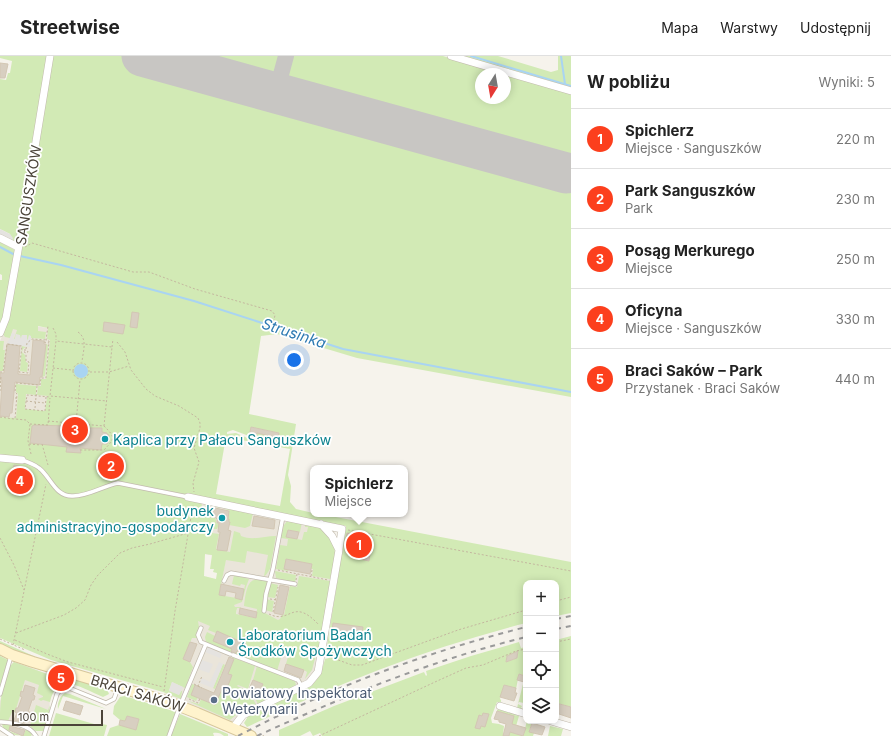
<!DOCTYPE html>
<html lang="pl">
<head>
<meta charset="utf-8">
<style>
  :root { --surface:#fff; --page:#f2f2f2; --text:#222; --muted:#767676; --line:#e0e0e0; --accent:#fc3f1d }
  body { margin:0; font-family:Inter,sans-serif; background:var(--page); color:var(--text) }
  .controls { position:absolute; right:12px; bottom:12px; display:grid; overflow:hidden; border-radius:8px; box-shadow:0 2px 10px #0003 }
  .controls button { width:36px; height:36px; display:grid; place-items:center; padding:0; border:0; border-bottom:1px solid var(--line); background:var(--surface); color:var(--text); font:20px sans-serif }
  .compass { position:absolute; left:475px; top:12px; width:36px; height:36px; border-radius:50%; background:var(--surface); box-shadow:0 2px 10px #0003; rotate:191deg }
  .scale { position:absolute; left:12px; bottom:10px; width:91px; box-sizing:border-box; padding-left:4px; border:2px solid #4b4439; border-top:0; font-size:11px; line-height:14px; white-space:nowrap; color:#4b4439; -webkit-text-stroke:3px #fff; paint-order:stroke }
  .you { position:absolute; left:294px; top:304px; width:14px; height:14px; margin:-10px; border:3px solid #fff; border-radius:50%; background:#1a73e8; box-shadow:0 0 0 6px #1a73e833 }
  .badge { display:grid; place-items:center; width:26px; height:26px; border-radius:50%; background:var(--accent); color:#fff; font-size:13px; font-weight:700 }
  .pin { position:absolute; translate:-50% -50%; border:2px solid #fff; box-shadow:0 1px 4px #0006 }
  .popup { position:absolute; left:310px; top:409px; width:98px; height:52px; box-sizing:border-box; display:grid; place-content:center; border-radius:8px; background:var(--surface); filter:drop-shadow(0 1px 3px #0005); font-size:13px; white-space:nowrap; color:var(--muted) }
  .popup b { font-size:15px; color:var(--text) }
  .popup::after { content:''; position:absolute; left:50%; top:100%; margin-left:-8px; border:8px solid transparent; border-top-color:var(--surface) }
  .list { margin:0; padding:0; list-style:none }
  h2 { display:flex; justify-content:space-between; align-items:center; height:52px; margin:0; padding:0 16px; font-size:17px }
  h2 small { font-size:13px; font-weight:400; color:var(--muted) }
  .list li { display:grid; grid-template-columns:26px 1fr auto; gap:12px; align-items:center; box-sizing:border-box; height:60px; padding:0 16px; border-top:1px solid var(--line) }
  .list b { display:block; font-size:15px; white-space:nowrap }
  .list p { margin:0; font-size:13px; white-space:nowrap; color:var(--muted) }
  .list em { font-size:13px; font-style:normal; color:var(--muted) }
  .icon { flex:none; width:22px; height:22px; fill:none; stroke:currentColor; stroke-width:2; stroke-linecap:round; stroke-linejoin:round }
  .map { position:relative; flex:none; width:571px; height:680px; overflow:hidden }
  header { display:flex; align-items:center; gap:24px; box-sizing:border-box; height:56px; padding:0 20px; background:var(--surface); border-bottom:1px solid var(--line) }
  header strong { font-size:19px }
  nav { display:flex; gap:22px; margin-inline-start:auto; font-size:14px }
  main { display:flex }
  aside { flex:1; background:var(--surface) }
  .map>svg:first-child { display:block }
  .residential { fill:#eae5da }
  .green { fill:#d2eab5; fill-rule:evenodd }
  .parking { fill:#e5e3e0 }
  .water { fill:#a9d4f2 }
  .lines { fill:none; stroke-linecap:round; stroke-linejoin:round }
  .stream { stroke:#a9d4f2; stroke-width:2 }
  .taxiway { stroke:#c8c6c3; stroke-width:16 }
  .runway { stroke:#c8c6c3; stroke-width:41 }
  .building { fill:#d8cfc1; stroke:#d3c7b4 }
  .lane-casing { stroke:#c2bbae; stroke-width:5 }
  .street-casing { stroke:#c2bbae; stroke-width:8 }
  .secondary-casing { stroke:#d6c79b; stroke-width:12 }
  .path { stroke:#c4b79f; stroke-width:1; stroke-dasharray:2 2; stroke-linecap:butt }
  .lane { stroke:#fff; stroke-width:3.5 }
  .street { stroke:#fff; stroke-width:7 }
  .secondary { stroke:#fff3cd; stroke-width:10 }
  .rail { stroke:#9a9a9a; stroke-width:2; stroke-dasharray:5 5; stroke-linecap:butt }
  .culture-dot { fill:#0f9aa8; stroke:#fff; stroke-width:1.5 }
  .service-dot { fill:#5c6f8a; stroke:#fff; stroke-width:1.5 }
  .labels { text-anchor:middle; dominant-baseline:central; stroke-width:3.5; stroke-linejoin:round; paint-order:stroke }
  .street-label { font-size:14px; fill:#4b4439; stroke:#fff }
  .culture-label { font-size:14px; fill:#0d838f; stroke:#fff; text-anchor:start }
  .service-label { font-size:14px; fill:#4e5e75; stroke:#fff; text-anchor:start }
  .water-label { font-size:15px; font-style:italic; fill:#2e7ab2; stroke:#fff }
</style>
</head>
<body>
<header>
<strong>Streetwise</strong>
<nav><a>Mapa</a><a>Warstwy</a><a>Udostępnij</a></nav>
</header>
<main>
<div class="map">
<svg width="571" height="680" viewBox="0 0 571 680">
  <rect width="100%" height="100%" fill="#f6f3ec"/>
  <path class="residential" d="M 8,266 L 48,272 L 55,280 L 47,362 L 25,363 L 0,361 L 0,285 Z
    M 197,446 L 309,468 L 335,499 L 315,615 L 308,625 L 232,667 L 164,640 L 179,556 L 233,572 L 237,554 L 219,539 L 226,502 L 189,495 Z
    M 14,606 L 56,621 L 50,643 L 49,658 L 43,675 L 36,675 L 23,669 L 0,664 L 0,645 L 12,608 Z"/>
  <path class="green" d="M 0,0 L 48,0 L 16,187 L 12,186 L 10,178 L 0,173 L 0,23 L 6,24 L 8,17 L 10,17 L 12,5 L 0,2 Z
    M 53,0 L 443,0 L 504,18 L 481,18 L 481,42 L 505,42 L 505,18 L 571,38 L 571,341 L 357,302 L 277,278 L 261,280 L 249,358 L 296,368 L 288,419 L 291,430 L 290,446 L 296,453 L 313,457 L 313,458 L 320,458 L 571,506 L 571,557 L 556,560 L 556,527 L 526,527 L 526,567 C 428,592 338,627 247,671 L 244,667 L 247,662 L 247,660 L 309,631 C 319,624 322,615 325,603 L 329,602 L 329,597 L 326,596 L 346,470 L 199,442 L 202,447 L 201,456 L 204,456 L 205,448 L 221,451 L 221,452 L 206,449 L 204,459 L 215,462 L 216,464 L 216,467 L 225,469 L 224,473 L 218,471 L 217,473 L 213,473 L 212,477 L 219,478 L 216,493 L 230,496 L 234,475 L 240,477 L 241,480 C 253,485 264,480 276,480 L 270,513 L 266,519 L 264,520 L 268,499 L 247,495 L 245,507 L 226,504 L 219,539 L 242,543 L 245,529 L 241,528 L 240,530 L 232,528 L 234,519 L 249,523 L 246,531 L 242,546 L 234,549 L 235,551 L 241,551 L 240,552 L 237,552 L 236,558 L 256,562 L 257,553 L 244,550 C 245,543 246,526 254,524 C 258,522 263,524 267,525 L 262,551 L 263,556 L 278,564 L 280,563 L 282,559 L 284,559 L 290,530 L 297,531 L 299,520 L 330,525 L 329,531 L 330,532 L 319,594 L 317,595 L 312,614 L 305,623 L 307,616 L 304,614 L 286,608 L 289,597 L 283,595 L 277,615 L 233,598 L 235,594 L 243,597 L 246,588 L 217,576 L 216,577 L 208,574 L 210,570 L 198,565 L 199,571 L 197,579 L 198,582 L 192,582 L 183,603 L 190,606 L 193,611 L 186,630 L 185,632 L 172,626 L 169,634 L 179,639 L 181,635 L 182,635 L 181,643 L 163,636 L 51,604 L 0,582 L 0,361 L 16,362 L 18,338 L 16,336 L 16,328 L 36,330 L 36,339 L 26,338 L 25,353 L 45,355 L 47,341 L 49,340 L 37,339 L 38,330 L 41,330 L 41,323 L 46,323 L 50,284 L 47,283 L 48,272 L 38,270 L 38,275 L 46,276 L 45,283 L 31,282 L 31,280 L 29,280 L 28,284 L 27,284 L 22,279 L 21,283 L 16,278 L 15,283 L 14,283 L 17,274 L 13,273 L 10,282 L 5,281 L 3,278 ZM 251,371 L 279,377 L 278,381 L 257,377 L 256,382 L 270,383 L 269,385 L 252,384 L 236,377 L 227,378 L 227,376 L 233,374 L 249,380 ZM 226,381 L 290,393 L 280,450 L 216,438 ZM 348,478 L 372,482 L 369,505 L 360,503 L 362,494 L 351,491 L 350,494 L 345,493 ZM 205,498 L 212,499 L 210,513 L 214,513 L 213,516 L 217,517 L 216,523 L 204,520 Z
    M 460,0 L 498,0 L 551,16 L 558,14 L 558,0 L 571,0 L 571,33 Z
    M 0,186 L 15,194 L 3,263 L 0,271 L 0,224 L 2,224 L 2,219 L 0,218 Z
    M 0,285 L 4,285 L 3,294 L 5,294 L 3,315 L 0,315 Z
    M 46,288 L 48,289 L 45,320 L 42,321 Z
    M 22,290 L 26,291 L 23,293 L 22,296 L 25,299 L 26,306 L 28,307 L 27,316 L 20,315 Z
    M 224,451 L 253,457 L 250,470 L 245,472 L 229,469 L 230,467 L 228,463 L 229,454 L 224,453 Z
    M 288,464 L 302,466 L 300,476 L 288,474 L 287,481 L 302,484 L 304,476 L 307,476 L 308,471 L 305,471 L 306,467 C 318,470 318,470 327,479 C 341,494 333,506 330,523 L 312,520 L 313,513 L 311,513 L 312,508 L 286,503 L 284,512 L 289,514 L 288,515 L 276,513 L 280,489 L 287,490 L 288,483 L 281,482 L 284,469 Z
    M 275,515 L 296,519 L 295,527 L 276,522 Z
    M 270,527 L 278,529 L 275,542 L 267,541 Z
    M 266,543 L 274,545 L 272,556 L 265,554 Z
    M 207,576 L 215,580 L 213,585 L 232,593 L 230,597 L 206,586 L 205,581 Z
    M 571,580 L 571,650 L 570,651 L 557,647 L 558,645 L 556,644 L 556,584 Z
    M 0,585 L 49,607 L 20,597 L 0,588 Z
    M 519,586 L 521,592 L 526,591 L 526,638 L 524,647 L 519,646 L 518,648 L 522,650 L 521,652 L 523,653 L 523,654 L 517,652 L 525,620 L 519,618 L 516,633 L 504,629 L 500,643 L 501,644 L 501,647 L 497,646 L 491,662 L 492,667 L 499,668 L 504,670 L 503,679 L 505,680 L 322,680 L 320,677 L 313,680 L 310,675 L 300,680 L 279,680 L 279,674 L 334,650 L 424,616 L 426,620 L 427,619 L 426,615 L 471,600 ZM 518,596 L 517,602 L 506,606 L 507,600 Z
    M 0,600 L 8,604 L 0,630 Z
    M 232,601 L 255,610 L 248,633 L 238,629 L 237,630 L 248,635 L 256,648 L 236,659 L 230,664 L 188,645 L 199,648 L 201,643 L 215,649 L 222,633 L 226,635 L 232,619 L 228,618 L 234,603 L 232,602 Z
    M 14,606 L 58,622 L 58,623 L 81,625 L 107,633 L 109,638 L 103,641 C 83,633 57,614 50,646 L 43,644 L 41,645 L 38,643 L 43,641 L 43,640 L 37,637 L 39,629 L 25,624 L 15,656 L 12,656 L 8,665 L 0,664 C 0,649 2,615 14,606 Z
    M 223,608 L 225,609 L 215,633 L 213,632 Z
    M 257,610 L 292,624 L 295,625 L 296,629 L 258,648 L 252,637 L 256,639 L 257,637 L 259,637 L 263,628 L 253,624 Z
    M 192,628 L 195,629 L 198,641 L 196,645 L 187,641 Z
    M 65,637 L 70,638 L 106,653 L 63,640 L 58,653 C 57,647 60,640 65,637 Z
    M 125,640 L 176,656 L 167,680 L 107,680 L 110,672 L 119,669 L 136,673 L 139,663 L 127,660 L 125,665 L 120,664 L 113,658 L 114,650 L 120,641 Z
    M 36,649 L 48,654 L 50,649 C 49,657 48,668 43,675 L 36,675 L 30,670 Z
    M 501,653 L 515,657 L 515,659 L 519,660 L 514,677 L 523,680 L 527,665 L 541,667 L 540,668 L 538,667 L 537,669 L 532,667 L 529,675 L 534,677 L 533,680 L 509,680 L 513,660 L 497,655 L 497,654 Z
    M 56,657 L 101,670 L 102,668 L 107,669 L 104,680 L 49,680 Z
    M 180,658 L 228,678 L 228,680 L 224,680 C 221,677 217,676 213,677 L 214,680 L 171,680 Z
    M 2,668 L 11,668 L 9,675 L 23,680 L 26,673 L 30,675 L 32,679 L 31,680 C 21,680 4,680 2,668 Z
    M 550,670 L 563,673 L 561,680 L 548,680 Z"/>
  <path class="parking" d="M 0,173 L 10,178 L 13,182 L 12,186 L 0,180 Z
    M 12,277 L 15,278 L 13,282 L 15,283 L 16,278 L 20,279 L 21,283 L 22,279 L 27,279 L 27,284 L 28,283 L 29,279 L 31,280 L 30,291 L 7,288 Z
    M 207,591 L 222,598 L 220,602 L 205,596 Z
    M 202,604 L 213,608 L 209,617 L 198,613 Z
    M 219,606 L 223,608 L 213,632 L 200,627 L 202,622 L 210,626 Z
    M 172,626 L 183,631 L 179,639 L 169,635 Z"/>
  <path class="water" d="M74 315a7 7 0 1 1 14 0a7 7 0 1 1-14 0Z"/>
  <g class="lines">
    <path class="stream" d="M 471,0 L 571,30
      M 561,0 L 565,28
      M 0,191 L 15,199
      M 20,200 L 61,209 L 194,245 L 343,293 L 571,336"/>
    <path class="taxiway" d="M 276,37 L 286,0"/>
    <path class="runway" d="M 142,0 L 566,117"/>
  </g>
  <path class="building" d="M 0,7 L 8,8 L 5,22 L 0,22 Z
    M 132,256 L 139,257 L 137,272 L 130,271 Z
    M 104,266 L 125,269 L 123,278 L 103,275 Z
    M 33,284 L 44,285 L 44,288 L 46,288 L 42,321 L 40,321 L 39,329 L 15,326 L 12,357 L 10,357 L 9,361 L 0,360 L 2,324 L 0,324 L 0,317 L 4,317 L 7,288 L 20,290 L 18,318 L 30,319 Z
    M 34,369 L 67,370 L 69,371 L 68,378 L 81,379 L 81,372 L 102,372 L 102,376 L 107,377 L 107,378 L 109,379 L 108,387 L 107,387 L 107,388 L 102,388 L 101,394 L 80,392 L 81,397 L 66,396 L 67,391 L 30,387 L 32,370 Z
    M 251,371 L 279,377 L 278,382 L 257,377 L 256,382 L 249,380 Z
    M 14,409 L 27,412 L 23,432 L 14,431 L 17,418 L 12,418 Z
    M 206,450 L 229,455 L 228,463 L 229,463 L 229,466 L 230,466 L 228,474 L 231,475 L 227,495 L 217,494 L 220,476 L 218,476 L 219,467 L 217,467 L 217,463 L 216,462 L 204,459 Z
    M 254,460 L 275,464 L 274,473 L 252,470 Z
    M 288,474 L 299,476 L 297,483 L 286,481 Z
    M 347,477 L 372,482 L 369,505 L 360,503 L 362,494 L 351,491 L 350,494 L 345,493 Z
    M 286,503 L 312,508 L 310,518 L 284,513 Z
    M 221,528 L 244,533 L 242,544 L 235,542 L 236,537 L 226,535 L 225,540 L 219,539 Z
    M 280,529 L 289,531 L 283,559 L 274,557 Z
    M 240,552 L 257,556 L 256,562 L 239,558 Z
    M 333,567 L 363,571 L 362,580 L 332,575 Z
    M 217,575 L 246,588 L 243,597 L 237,595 L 236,597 L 232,596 L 231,595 L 232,593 L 213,585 Z
    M 190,586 L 197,588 L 190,606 L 183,603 Z
    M 518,595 L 517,602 L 506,606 L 507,600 Z
    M 229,601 L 234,603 L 228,618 L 232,619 L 226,635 L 222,633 L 215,649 L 191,639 L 195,629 L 214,637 Z
    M 286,608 L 304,614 L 301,622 L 284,615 Z
    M 519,618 L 525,620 L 524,626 L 517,624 Z
    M 253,624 L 263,628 L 259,637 L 249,633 Z
    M 25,629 L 35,632 L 33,639 L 35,640 L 34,644 L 32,644 L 28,656 L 30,656 L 29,661 L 27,660 L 25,667 L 14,664 L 17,657 L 15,656 L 16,652 L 18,652 L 22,641 L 20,640 L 21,635 L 23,636 Z
    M 504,629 L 516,632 L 515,637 L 517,637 L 514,645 L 500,641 Z
    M 66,645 L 83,650 L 80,659 L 63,654 Z
    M 556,647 L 571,651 L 571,662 L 556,657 Z
    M 497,655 L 514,660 L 512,668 L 526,672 L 523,680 L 510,676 L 509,680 L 503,680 L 506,668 L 499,666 L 499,664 L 494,663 Z
    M 483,657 L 489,658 L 485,671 L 481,670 L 480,673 L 475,672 L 479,659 L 482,660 Z
    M 127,660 L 139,663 L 136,674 L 119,669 L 120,664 L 125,665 Z
    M 532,667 L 545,671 L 542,679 L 529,676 Z
    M 10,670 L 25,674 L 23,680 L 9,674 Z"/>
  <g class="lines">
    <g class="lane-casing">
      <path id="lane" d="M 22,404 C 28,406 34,408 39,412 C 51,421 55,441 73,440 C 89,440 103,430 118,427 L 188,441
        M 224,525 L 227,519 L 231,517 L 295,528
        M 264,555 L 266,538 L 273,513 L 283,460
        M 201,572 L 198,579 L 201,586 L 230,598
        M 233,599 L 298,624 L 302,631
        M 0,638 L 11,600
        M 0,666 C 12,667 29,668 36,680
        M 0,672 L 12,680
        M 44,680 L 57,638 L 60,634 L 69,632 L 106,647 L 114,643 L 118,632
        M 169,680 L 180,650 L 206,588"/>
    </g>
    <g class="street-casing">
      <path id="street" d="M 451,0 L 571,35
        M 0,182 L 18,191
        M 0,277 L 6,262 L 18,195 L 50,0
        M 0,402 L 22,404
        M 188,441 L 342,473 L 339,493
        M 500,650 L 526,658
        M 551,665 L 571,671
        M 233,672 L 243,659 L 309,627 L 318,616 L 339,494 L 332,480 L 321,468"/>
    </g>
    <g class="secondary-casing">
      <path id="secondary" d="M 0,593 L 12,599 L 33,606 L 169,646 L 197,657 L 251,680"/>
    </g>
    <path class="path" d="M 25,191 L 32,187 L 133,216 L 149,216 L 195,233 L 272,255 L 275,259 L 272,274 L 273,279
      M 53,272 L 56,278 L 56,284
      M 78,276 C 88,283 83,295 82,306
      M 44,286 L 49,287
      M 117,286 L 125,296 L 131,314 L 146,333 L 155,340 L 179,350 L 198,362 L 200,367 L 200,372 L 194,392 L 199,406 L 193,427 L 194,436
      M 112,291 L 113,283
      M 26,293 L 27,287 L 32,283 L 46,284
      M 24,294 L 27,294 L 28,296 L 25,297 Z
      M73 315a8 8 0 1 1 16 0a8 8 0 1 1-16 0Z
      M 53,312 L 72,314
      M 0,316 L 3,316 L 7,288 L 22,290 L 19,316 L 28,317 L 29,306 L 26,305 L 26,297
      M 90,316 L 109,316 L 129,310
      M 0,335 L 1,320
      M 16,341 L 16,345 L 17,345
      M 46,341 L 45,355 L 25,353 L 27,339 L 50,341
      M 26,345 L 45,347
      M 35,352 L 37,330
      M 0,361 L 14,363
      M 48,365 L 104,370 C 116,382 115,382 104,394 L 80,394
      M 73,367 L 72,376 L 78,376 L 79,368
      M 76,367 L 80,324
      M 30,368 L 48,369 L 50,342
      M 104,370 L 112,291 L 56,285 L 50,340 L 107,345
      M 29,388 L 41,389
      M 42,388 L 48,409
      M 31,398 L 28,385 L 30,368 L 26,364 L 15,363 L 17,338 L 15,336 L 16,327 L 40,329 L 41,322 L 46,322 L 49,285 L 46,284 L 48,270
      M 348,474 L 571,515
      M 0,482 L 14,509 L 24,534
      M 278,514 L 328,524
      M 311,520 L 312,514 L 311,514
      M 296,524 L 297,518
      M 270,543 L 277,544
      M 556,545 L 571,541
      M 273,556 L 278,531
      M 269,558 C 291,569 292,540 319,569
      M 16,577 L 64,559 L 76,552 L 85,544 L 91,529 L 98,519 L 120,497 L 132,492 L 150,488 L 188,477
      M 0,583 L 25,594
      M 15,584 L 47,598 L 68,606 L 163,631
      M 556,586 L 571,583
      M 13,589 L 46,428
      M 327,600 L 352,609 L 362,609 L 458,574 L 526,554
      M 194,628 L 198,630 L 202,620
      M 198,630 L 202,632
      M 164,635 L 175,555 L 193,449
      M 189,643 L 198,647 L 200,642
      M 538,665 L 545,667
      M 259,678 L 264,680
      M 319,680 L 435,626 L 466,612 L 483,609 L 516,595 L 526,593"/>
    <use href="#lane" class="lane"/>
    <use href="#street" class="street"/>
    <use href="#secondary" class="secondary"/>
    <path class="rail" d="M 556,563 L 571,560
      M 556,573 L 571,570
      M 238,680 C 329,632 427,596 526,571
      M 257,680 C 344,640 433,604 526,581"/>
  </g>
  <g class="culture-dot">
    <circle cx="105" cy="383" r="4"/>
    <circle cx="222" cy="462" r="4"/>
    <circle cx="230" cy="586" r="4"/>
  </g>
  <circle class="service-dot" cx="214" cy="644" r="4"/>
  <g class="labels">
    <g class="street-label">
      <text transform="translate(28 139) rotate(-81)">SANGUSZKÓW</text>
      <text transform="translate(138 637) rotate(17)">BRACI SAKÓW</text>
    </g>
    <g class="culture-label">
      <text x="113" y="383">Kaplica przy Pałacu Sanguszków</text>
      <text x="214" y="454" text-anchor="end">budynek<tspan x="214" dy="16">administracyjno-gospodarczy</tspan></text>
      <text x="238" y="578">Laboratorium Badań<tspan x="238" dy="16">Środków Spożywczych</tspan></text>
    </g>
    <g class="service-label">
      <text x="222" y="636">Powiatowy Inspektorat<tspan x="222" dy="16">Weterynarii</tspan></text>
    </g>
    <g class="water-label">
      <text transform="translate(294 277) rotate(18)">Strusinka</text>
    </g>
  </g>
</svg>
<div class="controls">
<button>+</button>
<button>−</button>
<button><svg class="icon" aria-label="locate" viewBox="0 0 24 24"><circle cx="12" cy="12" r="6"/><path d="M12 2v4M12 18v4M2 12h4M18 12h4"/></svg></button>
<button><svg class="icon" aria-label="layers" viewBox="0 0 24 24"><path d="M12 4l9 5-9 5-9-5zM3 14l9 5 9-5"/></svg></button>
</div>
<svg class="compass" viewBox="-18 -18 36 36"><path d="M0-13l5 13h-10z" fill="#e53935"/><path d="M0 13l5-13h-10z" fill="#767676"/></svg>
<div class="scale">100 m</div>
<div class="you"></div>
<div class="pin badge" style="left:359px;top:489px">1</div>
<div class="popup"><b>Spichlerz</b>Miejsce</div>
<div class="pin badge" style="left:111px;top:410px">2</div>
<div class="pin badge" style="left:75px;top:374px">3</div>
<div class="pin badge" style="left:20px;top:425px">4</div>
<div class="pin badge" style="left:61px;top:622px">5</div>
</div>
<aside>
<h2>W pobliżu<small>Wyniki: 5</small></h2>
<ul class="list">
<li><span class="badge">1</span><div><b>Spichlerz</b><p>Miejsce · Sanguszków</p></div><em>220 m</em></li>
<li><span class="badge">2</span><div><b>Park Sanguszków</b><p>Park</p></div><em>230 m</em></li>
<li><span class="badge">3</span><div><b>Posąg Merkurego</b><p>Miejsce</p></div><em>250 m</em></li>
<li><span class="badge">4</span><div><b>Oficyna</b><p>Miejsce · Sanguszków</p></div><em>330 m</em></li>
<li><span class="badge">5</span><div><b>Braci Saków – Park</b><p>Przystanek · Braci Saków</p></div><em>440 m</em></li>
</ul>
</aside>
</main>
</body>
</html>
